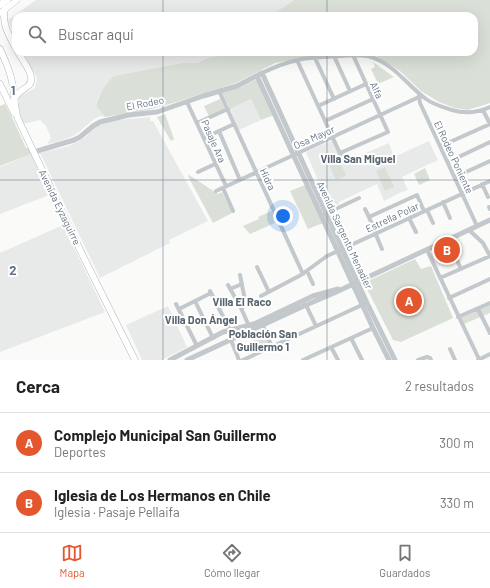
<!DOCTYPE html>
<html lang="es">
<head>
<meta charset="utf-8">
<style>
  :root { --surface:#fff; --page:#f6f6f6; --text:#222; --muted:#767676; --line:#e0e0e0; --accent:#e4572e }
  body { margin:0; font-family:Barlow,sans-serif; background:var(--page); color:var(--text) }
  .you { position:absolute; left:283px; top:216px; width:14px; height:14px; margin:-10px; border:3px solid #fff; border-radius:50%; background:#1a73e8; box-shadow:0 0 0 6px #1a73e833 }
  .badge { display:grid; place-items:center; width:26px; height:26px; border-radius:50%; background:var(--accent); color:#fff; font-size:13px; font-weight:700 }
  .pin { position:absolute; translate:-50% -50%; border:2px solid #fff; box-shadow:0 1px 4px #0006 }
  .list { margin:0; padding:0; list-style:none }
  h2 { display:flex; justify-content:space-between; align-items:center; height:52px; margin:0; padding:0 16px; font-size:17px }
  h2 small { font-size:13px; font-weight:400; color:var(--muted) }
  .list li { display:grid; grid-template-columns:26px 1fr auto; gap:12px; align-items:center; box-sizing:border-box; height:60px; padding:0 16px; border-top:1px solid var(--line) }
  .list b { display:block; font-size:15px; white-space:nowrap }
  .list p { margin:0; font-size:13px; white-space:nowrap; color:var(--muted) }
  .list em { font-size:13px; font-style:normal; color:var(--muted) }
  .icon { flex:none; width:22px; height:22px; fill:none; stroke:currentColor; stroke-width:2; stroke-linecap:round; stroke-linejoin:round }
  .map { position:relative; flex:none; width:490px; height:360px; overflow:hidden }
  .search { position:absolute; background:var(--surface); box-shadow:0 4px 16px #0002; left:12px; right:12px; top:12px; height:44px; display:flex; align-items:center; gap:10px; box-sizing:border-box; padding:0 14px; border-radius:12px; color:var(--muted); font-size:15px }
  .sheet { height:172px; background:var(--surface) }
  nav { display:flex; justify-content:space-around; align-items:center; box-sizing:border-box; height:56px; border-top:1px solid var(--line); background:var(--surface); font-size:11px; color:var(--muted) }
  nav a { display:grid; justify-items:center; gap:2px }
  nav .on { color:var(--accent) }
  .map>svg:first-child { display:block }
  .built { fill:#e8e9e9 }
  .green { fill:#dadfd7 }
  .lines { fill:none; stroke-linecap:round; stroke-linejoin:round }
  .secondary-casing { stroke:#b3babf; stroke-width:6 }
  .primary-casing { stroke:#b5babe; stroke-width:7 }
  .motorway-casing { stroke:#b4b9bd; stroke-width:8 }
  .minor { stroke:#c3c8cc; stroke-width:4 }
  .tertiary { stroke:#c3c8cc; stroke-width:5 }
  .secondary { stroke:#fff; stroke-width:5.5 }
  .primary { stroke:#fff; stroke-width:6 }
  .motorway { stroke:#fff; stroke-width:7 }
  .grid { fill:none; stroke:#657683; stroke-width:1; stroke-opacity:0.55 }
  .labels { text-anchor:middle; dominant-baseline:central; stroke-width:4; stroke-linejoin:round; paint-order:stroke }
  .street-label { font-size:10px; fill:#657683; stroke:#fff }
  .neighbourhood-label { font-size:11px; font-weight:bold; fill:#57646e; stroke:#fff }
  .grid-label { font-size:13px; text-anchor:middle; font-weight:bold; fill:#657683; stroke:#fff; stroke-width:4; stroke-linejoin:round; paint-order:stroke }
</style>
</head>
<body>
<div class="map">
<svg width="490" height="360" viewBox="0 0 490 360">
  <rect width="100%" height="100%" fill="#fafaf8"/>
  <path class="built" d="M 36,0 L 294,0 L 270,16 L 16,16 L 16,38 L 8,20 Z
    M 23,52 L 237,52 L 208,58 L 197,63 L 182,63 L 114,76 L 98,97 L 96,106 L 105,117 L 101,116 L 94,119 L 79,132 L 73,136 L 57,142 L 47,144 L 51,138 L 46,126 L 40,120 L 23,124 L 19,108 L 19,97 L 35,88 L 37,78 Z
    M 251,99 L 261,120 L 239,130 L 230,109 Z
    M 150,117 L 150,121 L 153,121 L 208,221 L 169,240 L 170,243 L 100,278 L 40,153 L 69,146 L 86,137 L 93,127 L 107,121 Z
    M 333,140 L 343,163 L 389,143 L 394,157 L 429,141 L 438,160 L 402,177 L 408,190 L 402,192 L 384,201 L 377,184 L 339,202 L 339,204 L 330,209 L 306,152 Z
    M 31,154 L 49,195 L 0,214 L 0,167 Z
    M 63,225 L 105,312 L 0,352 L 0,253 Z
    M 168,306 L 187,347 L 162,360 L 142,360 L 126,325 Z"/>
  <path class="green" d="M 294,0 L 490,0 L 490,103 L 481,106 L 467,110 L 455,108 L 439,102 L 421,91 L 400,71 L 375,55 L 357,53 L 335,53 L 301,58 L 275,63 L 236,83 L 173,103 L 148,110 L 105,117 L 96,106 C 99,94 105,85 114,76 L 182,63 L 197,63 L 208,58 L 237,52 L 474,52 L 474,16 L 270,16 Z
    M 373,62 L 394,77 L 378,84 L 371,69 L 375,67 Z
    M 255,80 L 257,80 L 274,115 L 261,120 L 251,99 L 230,109 L 222,93 L 241,87 Z
    M 220,99 L 225,109 L 209,116 L 204,106 Z
    M 5,104 L 9,112 L 10,113 L 26,148 L 28,148 L 31,154 L 0,166 L 0,106 Z
    M 165,114 L 174,139 L 171,141 L 157,117 Z
    M 338,157 L 346,176 L 336,180 L 328,162 Z
    M 385,167 L 394,187 L 385,191 L 376,171 Z
    M 425,168 L 430,180 L 419,185 L 414,174 Z
    M 189,175 L 218,194 L 222,192 L 232,213 L 213,223 L 188,176 Z
    M 305,185 L 323,223 L 308,229 L 290,191 Z
    M 272,211 L 277,222 L 250,234 L 243,226 L 259,219 L 258,217 Z
    M 415,259 L 421,269 L 431,266 L 453,318 L 401,342 L 393,340 L 364,283 Z
    M 490,305 L 490,313 L 464,324 L 461,318 Z
    M 263,330 L 270,346 L 258,351 L 251,335 Z"/>
  <g class="lines">
    <g class="secondary-casing">
      <path id="secondary" d="M 0,13 L 17,0"/>
    </g>
    <g class="primary-casing">
      <path id="primary" d="M 5,9 C 1,23 10,37 16,49
        M 0,49 C 5,60 10,70 12,82 C 15,94 14,107 18,119 L 84,258 L 135,360
        M 0,84 L 14,113
        M 14,99 C 18,92 23,90 28,86 C 38,78 22,60 18,52"/>
    </g>
    <g class="motorway-casing">
      <path id="motorway" d="M 0,5 L 7,0"/>
    </g>
    <path class="minor" d="M 334,56 L 350,91
      M 315,58 L 334,99
      M 297,60 L 343,160
      M 262,73 C 274,67 288,62 302,59 C 315,57 328,57 341,56 C 351,55 362,54 371,57 C 394,64 408,86 426,99 C 434,105 443,107 452,110 C 465,114 477,113 490,107
      M 219,91 L 303,274
      M 419,95 L 420,103 L 477,226
      M 187,102 L 226,186
      M 318,106 L 366,84
      M 483,110 L 490,124
      M 325,121 L 373,99
      M 197,123 L 228,109
      M 219,131 L 240,180
      M 204,138 L 234,124
      M 441,146 L 490,124
      M 340,153 L 388,132 L 353,55
      M 448,162 L 490,142
      M 198,172 L 215,164
      M 455,177 L 490,161
      M 482,184 L 488,197
      M 223,188 L 233,211
      M 216,191 L 419,97
      M 443,202 L 450,218
      M 489,207 L 490,209
      M 365,209 C 372,222 376,236 382,249
      M 427,210 L 433,223
      M 323,215 L 359,198
      M 369,217 L 417,195 L 424,211
      M 409,218 L 416,232
      M 469,230 L 483,243 L 490,256
      M 448,240 L 461,269
      M 427,250 L 479,359
      M 257,267 L 269,292
      M 307,271 L 313,284
      M 240,275 L 246,305 L 241,308
      M 440,278 L 490,256
      M 228,285 L 241,308 L 249,326
      M 230,289 L 242,284
      M 210,291 L 230,330
      M 261,296 L 301,275 L 327,256 L 490,181
      M 449,298 L 490,279
      M 195,301 L 213,338
      M 176,304 L 197,346
      M 306,305 L 316,326
      M 179,309 L 211,293
      M 478,309 L 490,333
      M 458,317 L 490,303
      M 263,326 L 272,347
      M 351,338 L 362,360
      M 231,340 L 239,360
      M 331,347 L 338,360
      M 450,349 L 455,360
      M 243,360 L 362,305
      M 303,360 L 373,328
      M 418,360 L 427,357 L 430,358 L 431,360
      M 478,360 L 490,354"/>
    <path class="tertiary" d="M 257,76 L 373,328 L 389,360
      M 34,152 L 74,140 L 80,137 L 93,126 L 100,122 L 129,115 L 157,112 L 203,96 L 237,86 L 262,73 L 367,303 L 395,360
      M 170,360 L 223,332 L 254,324 L 313,296 L 338,289
      M 187,360 L 306,305 L 334,293 L 490,220"/>
    <use href="#secondary" class="secondary"/>
    <use href="#primary" class="primary"/>
    <use href="#motorway" class="motorway"/>
  </g>
  <path class="grid" d="M 163,0 L 163,16M 327,0 L 327,16M 163,52 L 163,360M 327,52 L 327,360M 0,180 L 490,180"/>
  <g class="labels">
    <g class="street-label">
      <text transform="translate(377 90) rotate(65)">Alfa</text>
      <text transform="translate(145 103) rotate(-11)">El Rodeo</text>
      <text transform="translate(314 137) rotate(-24)">Osa Mayor</text>
      <text transform="translate(214 141) rotate(66)">Pasaje Ara</text>
      <text transform="translate(454 157) rotate(65)">El Rodeo Poniente</text>
      <text transform="translate(268 179) rotate(65)">Hidra</text>
      <text transform="translate(60 207) rotate(64)">Avenida Eyzaguirre</text>
      <text transform="translate(392 217) rotate(-25)">Estrella Polar</text>
      <text transform="translate(345 235) rotate(65)">Avenida Sargento Menadier</text>
    </g>
    <g class="neighbourhood-label">
      <text x="358" y="158">Villa San Miguel</text>
      <text x="242" y="301">Villa El Raco</text>
      <text x="201" y="319">Villa Don Ángel</text>
      <text x="263" y="333">Población San<tspan x="263" dy="13">Guillermo 1</tspan></text>
    </g>
  </g>
  <g class="grid-label">
    <text x="13" y="95">1</text>
    <text x="13" y="275">2</text>
  </g>
</svg>
<div class="you"></div>
<div class="pin badge" style="left:409px;top:301px">A</div>
<div class="pin badge" style="left:447px;top:250px">B</div>
<div class="search"><svg class="icon" aria-label="search" viewBox="0 0 24 24"><circle cx="10" cy="10" r="6"/><path d="M15 15l6 6"/></svg>Buscar aquí</div>
</div>
<section class="sheet">
<h2>Cerca<small>2 resultados</small></h2>
<ul class="list">
<li><span class="badge">A</span><div><b>Complejo Municipal San Guillermo</b><p>Deportes</p></div><em>300 m</em></li>
<li><span class="badge">B</span><div><b>Iglesia de Los Hermanos en Chile</b><p>Iglesia · Pasaje Pellaifa</p></div><em>330 m</em></li>
</ul>
</section>
<nav>
<a class="on"><svg class="icon" aria-label="map" viewBox="0 0 24 24"><path d="M3 6l6-2 6 2 6-2v14l-6 2-6-2-6 2zM9 4v14M15 6v14"/></svg>Mapa</a>
<a><svg class="icon" aria-label="directions" viewBox="0 0 24 24"><path d="M12 3l9 9-9 9-9-9zM9 14v-3h6M13 9l2 2-2 2"/></svg>Cómo llegar</a>
<a><svg class="icon" aria-label="saved" viewBox="0 0 24 24"><path d="M7 4h10v16l-5-4-5 4z"/></svg>Guardados</a>
</nav>
</body>
</html>
